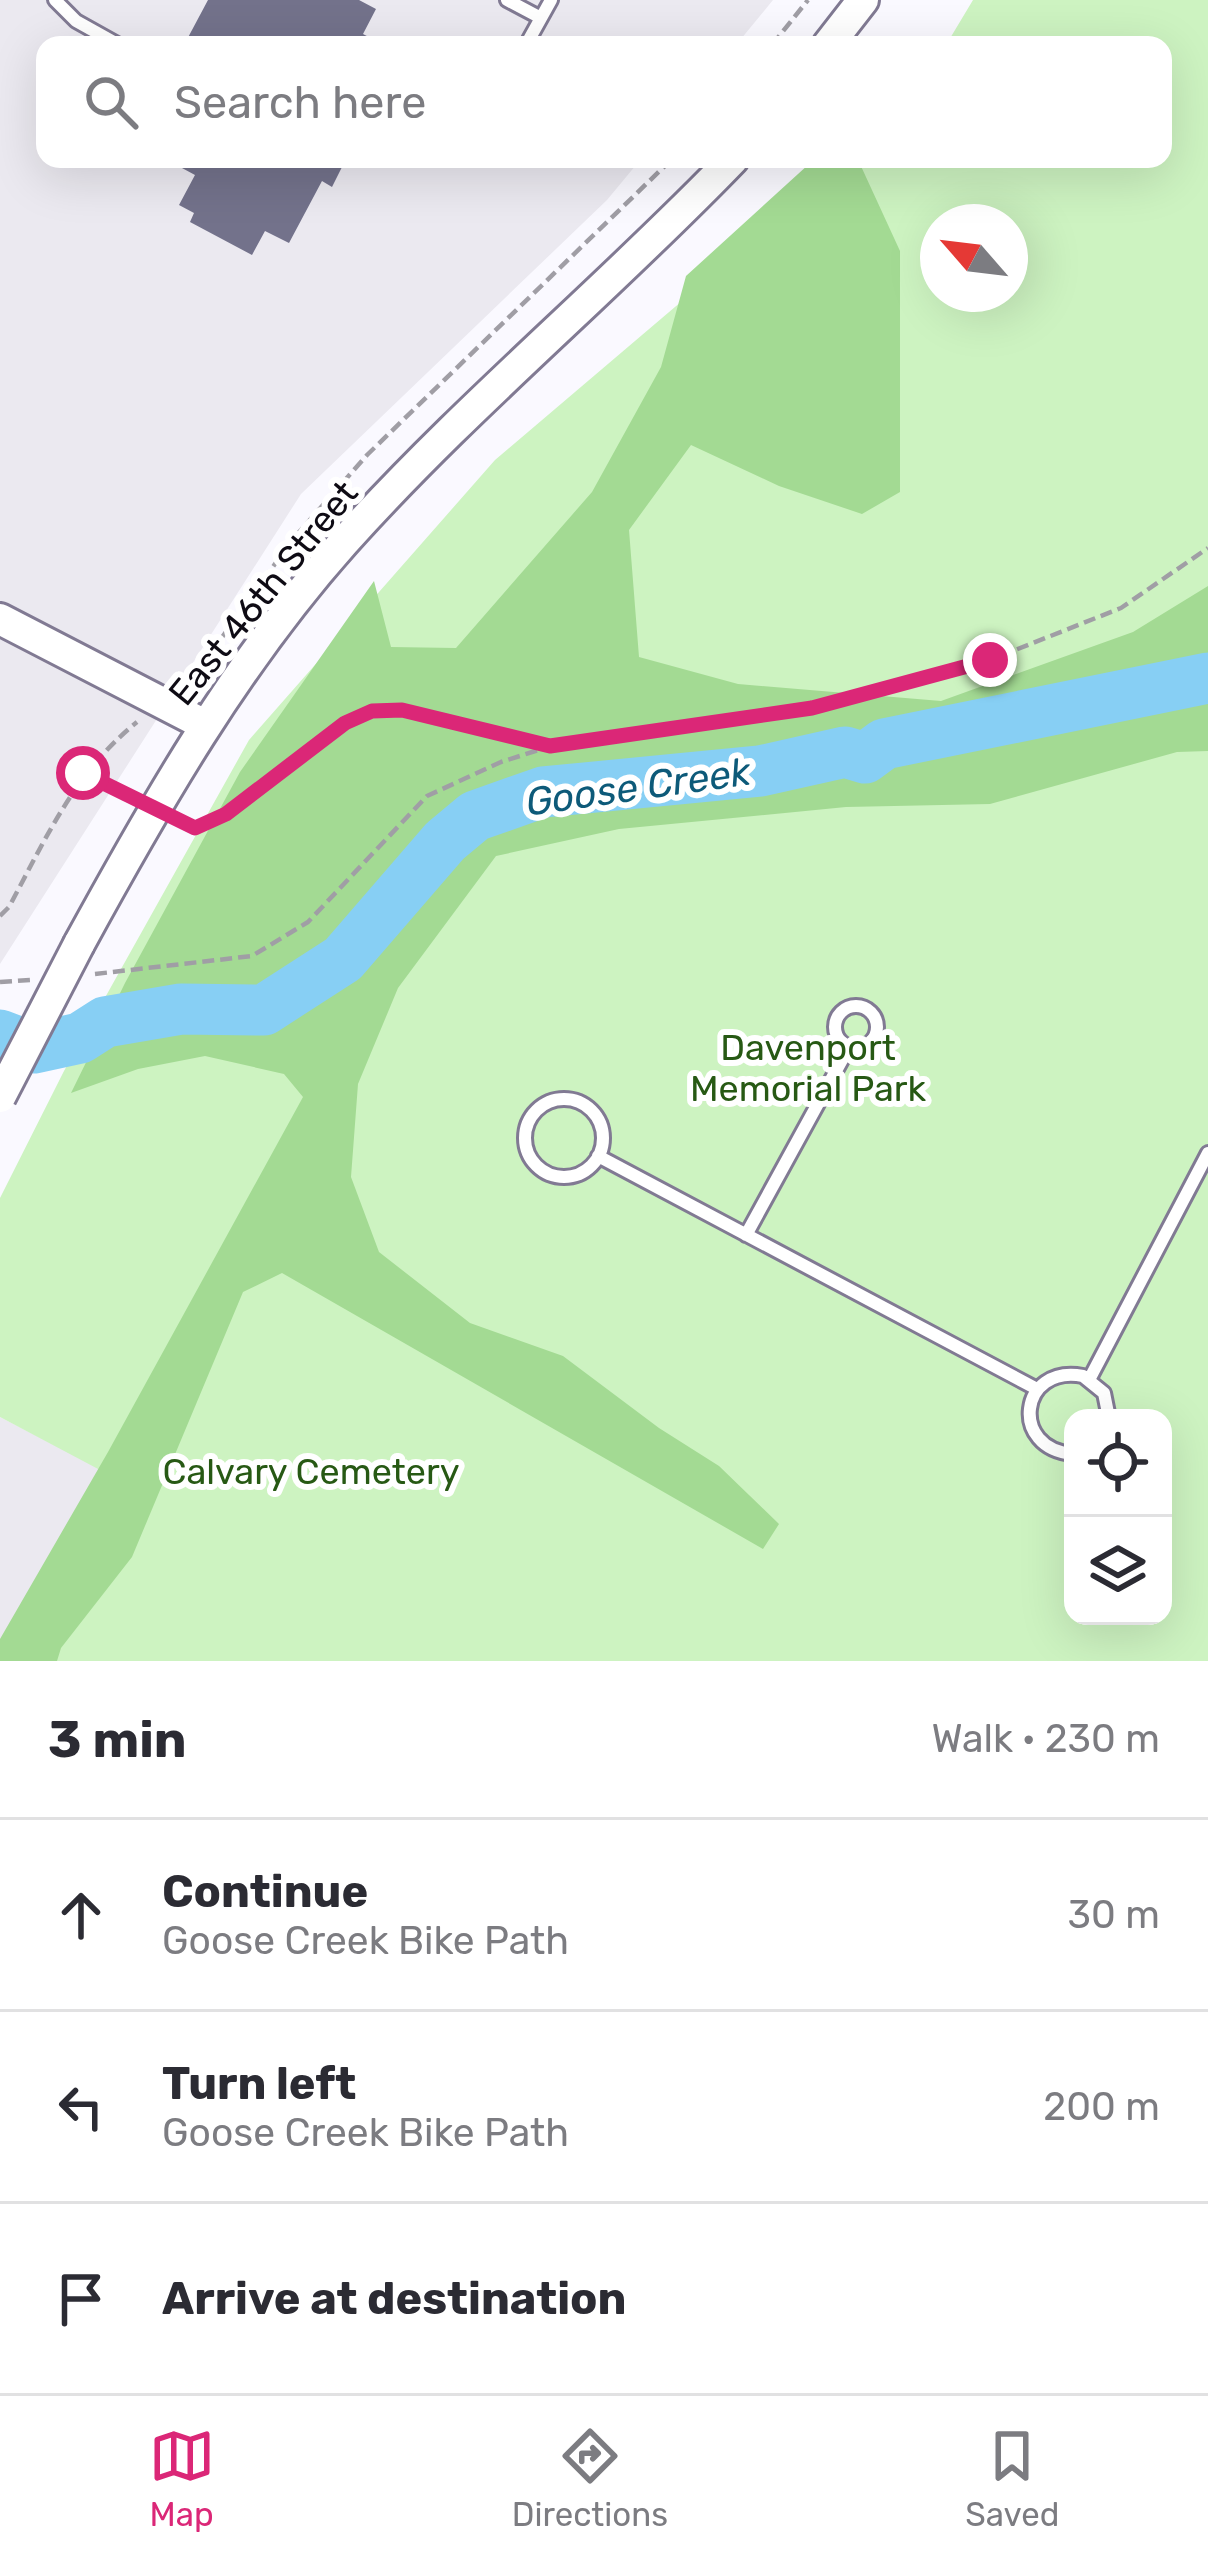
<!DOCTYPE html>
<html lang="en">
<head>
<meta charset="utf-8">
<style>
  :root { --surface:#fff; --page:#f2f2f3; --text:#2b2b33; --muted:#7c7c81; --line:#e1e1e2; --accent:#db2777 }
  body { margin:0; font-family:Rubik,sans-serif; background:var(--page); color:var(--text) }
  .controls { position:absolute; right:36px; bottom:36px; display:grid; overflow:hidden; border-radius:24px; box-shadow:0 12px 48px #0002 }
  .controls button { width:108px; height:108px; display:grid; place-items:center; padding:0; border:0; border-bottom:3px solid var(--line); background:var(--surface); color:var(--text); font:60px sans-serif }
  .compass { position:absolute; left:920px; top:204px; width:108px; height:108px; border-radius:50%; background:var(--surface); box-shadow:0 12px 48px #0002; rotate:298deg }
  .stop { position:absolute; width:36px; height:36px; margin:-27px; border:9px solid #db2777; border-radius:50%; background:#fff }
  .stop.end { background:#db2777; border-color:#fff; box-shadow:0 3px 12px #0008 }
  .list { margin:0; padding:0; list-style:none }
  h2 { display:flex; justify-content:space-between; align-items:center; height:156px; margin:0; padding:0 48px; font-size:51px }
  h2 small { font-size:39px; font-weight:400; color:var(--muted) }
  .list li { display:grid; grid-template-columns:78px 1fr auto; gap:36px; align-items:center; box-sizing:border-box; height:192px; padding:0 48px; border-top:3px solid var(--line) }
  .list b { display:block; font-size:45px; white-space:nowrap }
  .list p { margin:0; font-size:39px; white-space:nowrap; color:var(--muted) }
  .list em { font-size:39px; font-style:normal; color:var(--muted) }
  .icon { flex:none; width:66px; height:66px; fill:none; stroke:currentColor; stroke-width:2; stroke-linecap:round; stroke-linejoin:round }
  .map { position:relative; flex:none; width:1208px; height:1661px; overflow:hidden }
  .search { position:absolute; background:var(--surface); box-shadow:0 12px 48px #0002; left:36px; right:36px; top:36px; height:132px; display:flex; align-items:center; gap:30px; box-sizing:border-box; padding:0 42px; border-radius:24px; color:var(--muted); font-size:45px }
  .sheet { height:732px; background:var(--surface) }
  nav { display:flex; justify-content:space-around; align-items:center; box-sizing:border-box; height:168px; border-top:3px solid var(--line); background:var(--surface); font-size:33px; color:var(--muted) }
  nav a { display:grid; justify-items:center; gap:6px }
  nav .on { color:var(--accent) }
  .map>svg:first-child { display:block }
  .built { fill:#ebe9f0 }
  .green { fill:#cdf3c1; fill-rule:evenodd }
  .forest { fill:#a3da93 }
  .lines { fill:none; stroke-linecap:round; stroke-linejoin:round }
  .river { stroke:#87cff4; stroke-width:51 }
  .building { fill:#73728b }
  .service-casing { stroke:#817a93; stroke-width:18 }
  .tertiary-casing { stroke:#817a93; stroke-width:36 }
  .path { stroke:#a09ea5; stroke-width:4.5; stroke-dasharray:12 6; stroke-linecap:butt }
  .service { stroke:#fff; stroke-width:12 }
  .tertiary { stroke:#fff; stroke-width:30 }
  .tertiary-bridge-casing { stroke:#817a93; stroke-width:36; stroke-linecap:butt }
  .tertiary-bridge { stroke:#fff; stroke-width:30 }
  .route { stroke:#db2777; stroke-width:15 }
  .labels { text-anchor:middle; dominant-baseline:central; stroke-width:12; stroke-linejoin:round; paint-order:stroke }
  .street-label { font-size:36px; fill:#0e0b14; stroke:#fff }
  .park-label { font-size:36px; fill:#275914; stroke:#fff }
  .water-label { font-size:39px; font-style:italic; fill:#0d5a79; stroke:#fff }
</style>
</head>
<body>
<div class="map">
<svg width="1208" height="1661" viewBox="0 0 1208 1661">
  <rect width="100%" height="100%" fill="#faf9ff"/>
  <path class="built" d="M 0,0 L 773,0 L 736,45 L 45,45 L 45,159 L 641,159 L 607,200 L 301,494 L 0,964 Z
    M 0,1417 L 118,1478 L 0,1661 Z"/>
  <path class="green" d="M 973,0 L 1208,0 L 1208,1661 L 25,1661 L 117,1479 L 0,1417 L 0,1198 L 64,1071 L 249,740 L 495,460 L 849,159 L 1163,159 L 1163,45 L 946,45 ZM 938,222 L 1010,222 L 1010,294 L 938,294 ZM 1073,1418 L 1163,1418 L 1163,1616 L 1073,1616 Z"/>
  <path class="forest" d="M 809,164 L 860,164 L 900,251 L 900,492 L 862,514 L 779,486 L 691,445 L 629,530 L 639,657 L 738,684 L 941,701 L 1133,632 L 1208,586 L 1208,751 L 1177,752 L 990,804 L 846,807 L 619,829 L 496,856 L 398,988 L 358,1084 L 351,1177 L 379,1252 L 470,1323 L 563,1356 L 659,1428 L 719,1466 L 779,1524 L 763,1549 L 282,1273 L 243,1292 L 132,1557 L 61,1648 L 57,1661 L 0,1661 L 0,1639 L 108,1452 L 303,1097 L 284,1074 L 205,1056 L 138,1069 L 71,1093 L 125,983 L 240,772 L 374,581 L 391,647 L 456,648 L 592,492 L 661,367 L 686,276 Z"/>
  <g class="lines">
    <path class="river" d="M 0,1035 L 34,1048 L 80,1038 L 105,1022 L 181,1009 L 264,1010 L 343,959 L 445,841 L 475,816 L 543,792 L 760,771 L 845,752 L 865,758 L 884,744 L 1208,678"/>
  </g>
  <path class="building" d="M 208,0 L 359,0 L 376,9 L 363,34 L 384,45 L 184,45 Z
    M 187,159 L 346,159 L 332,187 L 322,181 L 289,243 L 265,231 L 252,255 L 190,222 L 194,213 L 179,205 L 195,175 L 182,168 Z"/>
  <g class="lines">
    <g class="service-casing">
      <path id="service" d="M 55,0 L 76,21 L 119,45
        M 507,0 L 541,18
        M 526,45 L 551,0
        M835 1027a21 21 0 1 1 42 0a21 21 0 1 1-42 0Z
        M525 1138a39 39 0 1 1 78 0a39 39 0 1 1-78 0Z
        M 598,1156 L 1037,1389
        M 746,1235 L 849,1047
        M 1090,1378 L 1208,1153
        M 1073,1454 C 1009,1449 1019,1364 1083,1376 L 1104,1393 L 1109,1418"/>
    </g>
    <g class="tertiary-casing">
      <path id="tertiary" d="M 828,45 L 863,0
        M 0,619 L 205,725
        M 79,944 C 156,803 236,663 344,542 C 466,406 607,290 733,159"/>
    </g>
    <path class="path" d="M 772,45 L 808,0
      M 189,683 L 293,539 L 367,455 L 672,159
      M 84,773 L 132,798
      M 179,823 L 195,828 L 205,827 L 280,776 L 345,723 L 372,711 L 402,710 L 545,745
      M 0,916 L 9,907 C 46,838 75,772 137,722
      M 95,974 L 252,956 L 308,922 L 427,796 L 501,762 L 551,746 L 811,708 L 990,660 L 1121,608 L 1208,548
      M 0,982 L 30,980"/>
    <use href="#service" class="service"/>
    <use href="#tertiary" class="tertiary"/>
    <g class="tertiary-bridge-casing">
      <path id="tertiary-bridge" d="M 0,1097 L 79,944"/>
    </g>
    <use href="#tertiary-bridge" class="tertiary-bridge"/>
  </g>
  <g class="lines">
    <path class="route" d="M 83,773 L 195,828 L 226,814 L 345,723 L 372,711 L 402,710 L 550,746 L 812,708 L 990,660"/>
  </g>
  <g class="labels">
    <g class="street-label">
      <text transform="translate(263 593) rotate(-51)">East 46th Street</text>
    </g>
    <g class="park-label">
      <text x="808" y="1047">Davenport<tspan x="808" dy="41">Memorial Park</tspan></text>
      <text x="311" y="1471">Calvary Cemetery</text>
    </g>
    <g class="water-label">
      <text transform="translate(638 787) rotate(-8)">Goose Creek</text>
    </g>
  </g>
</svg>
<div class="controls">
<button><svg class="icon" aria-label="locate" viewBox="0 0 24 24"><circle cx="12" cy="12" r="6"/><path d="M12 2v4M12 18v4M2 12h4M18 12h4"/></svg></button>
<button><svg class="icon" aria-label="layers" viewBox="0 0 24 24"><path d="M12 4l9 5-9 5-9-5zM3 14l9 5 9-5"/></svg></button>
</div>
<svg class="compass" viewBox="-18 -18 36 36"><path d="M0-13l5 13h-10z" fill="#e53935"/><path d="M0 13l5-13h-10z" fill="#7c7c81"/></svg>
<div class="stop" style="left:83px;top:773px"></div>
<div class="stop end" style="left:990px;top:660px"></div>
<div class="search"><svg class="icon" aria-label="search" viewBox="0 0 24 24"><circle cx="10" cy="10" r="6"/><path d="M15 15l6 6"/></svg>Search here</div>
</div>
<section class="sheet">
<h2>3 min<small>Walk · 230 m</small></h2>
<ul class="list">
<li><svg class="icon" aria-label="ahead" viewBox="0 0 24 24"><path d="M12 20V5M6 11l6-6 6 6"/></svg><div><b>Continue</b><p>Goose Creek Bike Path</p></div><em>30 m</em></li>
<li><svg class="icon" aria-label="left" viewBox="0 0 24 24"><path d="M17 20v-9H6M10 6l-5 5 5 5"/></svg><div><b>Turn left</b><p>Goose Creek Bike Path</p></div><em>200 m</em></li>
<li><svg class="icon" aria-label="arrive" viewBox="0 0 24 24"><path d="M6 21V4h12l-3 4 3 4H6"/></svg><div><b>Arrive at destination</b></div></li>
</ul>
</section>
<nav>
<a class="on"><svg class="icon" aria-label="map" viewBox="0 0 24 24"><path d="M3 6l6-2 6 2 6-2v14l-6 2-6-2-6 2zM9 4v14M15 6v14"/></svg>Map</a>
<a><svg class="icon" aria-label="directions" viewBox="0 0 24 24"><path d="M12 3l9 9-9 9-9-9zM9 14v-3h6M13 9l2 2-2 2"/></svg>Directions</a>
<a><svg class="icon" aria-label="saved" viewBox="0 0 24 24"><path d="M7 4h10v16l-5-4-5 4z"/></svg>Saved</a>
</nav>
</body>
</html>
